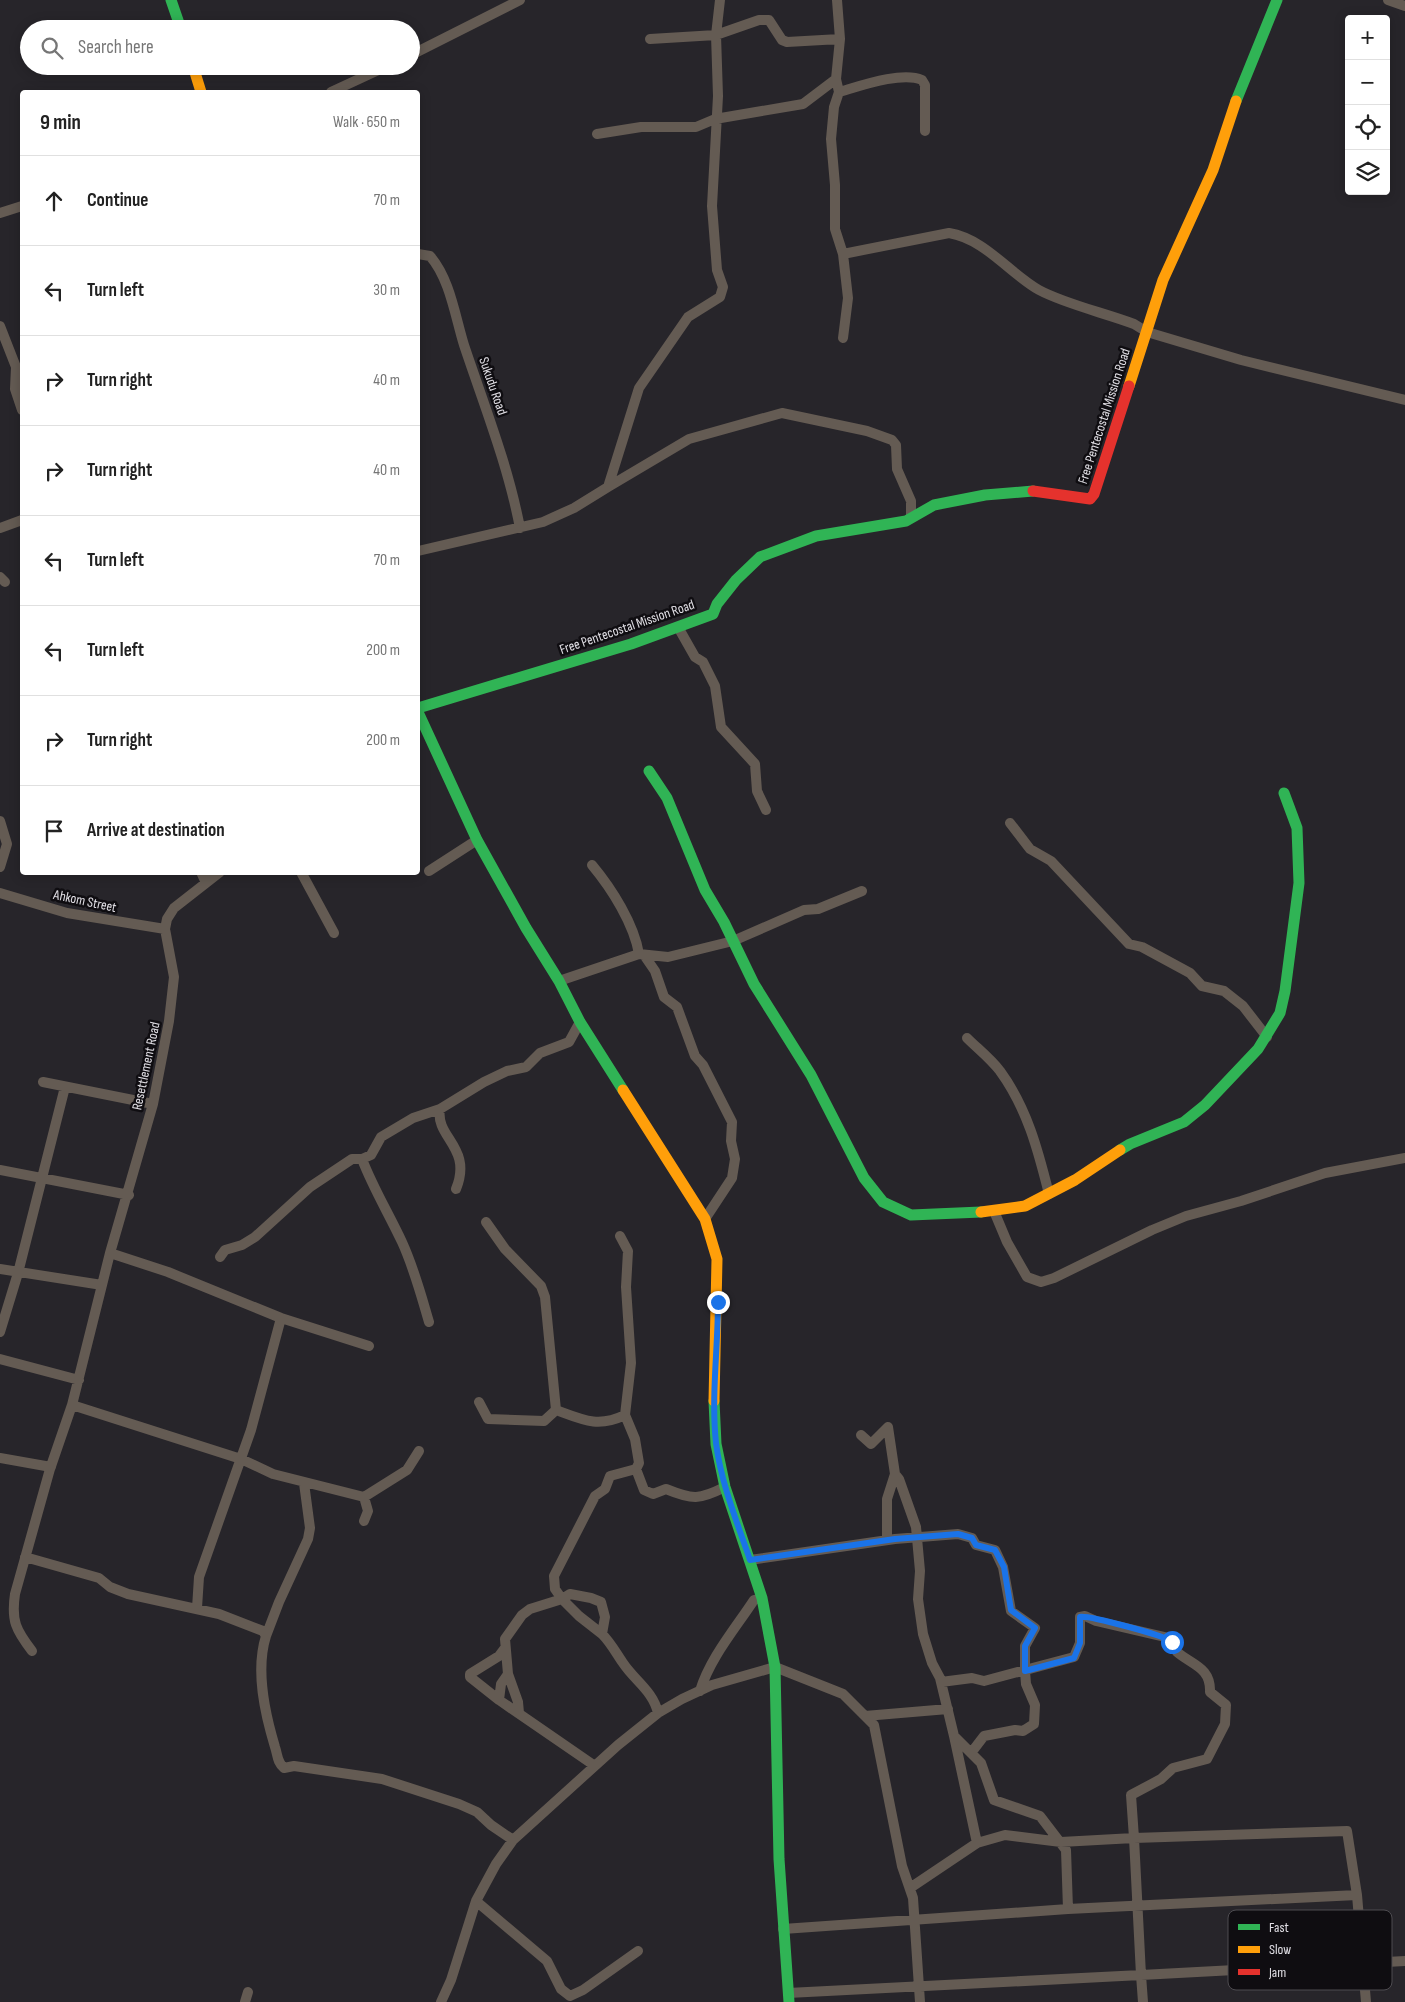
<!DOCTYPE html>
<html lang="en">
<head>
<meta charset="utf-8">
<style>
  :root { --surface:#fff; --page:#f6f6f6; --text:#222; --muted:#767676; --line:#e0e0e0 }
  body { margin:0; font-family:"Sofia Sans Condensed",sans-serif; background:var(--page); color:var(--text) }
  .controls { position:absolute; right:15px; top:15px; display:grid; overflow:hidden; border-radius:5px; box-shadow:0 2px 12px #0003 }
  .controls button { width:45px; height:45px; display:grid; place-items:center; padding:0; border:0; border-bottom:1px solid var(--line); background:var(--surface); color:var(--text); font:25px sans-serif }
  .stop { position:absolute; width:15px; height:15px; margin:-11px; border:4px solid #1a73e8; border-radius:50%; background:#fff }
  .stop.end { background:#1a73e8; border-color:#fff; box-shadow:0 1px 5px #0008 }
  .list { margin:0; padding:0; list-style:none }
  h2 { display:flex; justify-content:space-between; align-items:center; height:65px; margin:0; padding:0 20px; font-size:21px }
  h2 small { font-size:16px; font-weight:400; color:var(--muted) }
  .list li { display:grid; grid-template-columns:32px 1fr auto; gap:15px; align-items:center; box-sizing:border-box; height:90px; padding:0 20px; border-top:1px solid var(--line) }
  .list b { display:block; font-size:19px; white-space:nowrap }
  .list em { font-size:16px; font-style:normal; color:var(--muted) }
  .icon { flex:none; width:28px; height:28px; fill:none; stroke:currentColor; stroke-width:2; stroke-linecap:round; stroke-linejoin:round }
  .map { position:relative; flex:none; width:1405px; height:2002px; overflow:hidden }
  .search { position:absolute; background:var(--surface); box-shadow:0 2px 12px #0003; left:20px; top:20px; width:400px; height:55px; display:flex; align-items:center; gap:12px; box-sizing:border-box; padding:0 18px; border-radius:28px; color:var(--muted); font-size:19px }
  .panel { position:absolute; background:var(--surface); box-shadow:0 2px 12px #0003; left:20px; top:90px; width:400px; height:785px; border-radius:5px }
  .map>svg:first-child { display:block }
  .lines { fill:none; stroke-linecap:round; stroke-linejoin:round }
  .street { stroke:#645b53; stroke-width:10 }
  .fast { stroke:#30b455; stroke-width:11 }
  .slow { stroke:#ff9f0a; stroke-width:11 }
  .jam { stroke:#e5322d; stroke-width:11 }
  .route { stroke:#1a73e8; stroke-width:6 }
  .labels { text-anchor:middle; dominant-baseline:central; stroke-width:5; stroke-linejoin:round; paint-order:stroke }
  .street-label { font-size:14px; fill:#e1dfe5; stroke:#0f0d11 }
  .key { fill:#0f0d11; stroke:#4e4c51; stroke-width:1 }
  .key-label { font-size:14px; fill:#e1dfe5 }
</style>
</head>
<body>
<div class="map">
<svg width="1405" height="2002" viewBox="0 0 1405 2002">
  <rect width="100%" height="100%" fill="#27252a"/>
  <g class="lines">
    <path class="street" d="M 837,0 L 840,39 L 836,79 L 839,92 C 860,86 902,71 922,80 L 925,85 L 925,131
      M 1388,0 L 1405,6
      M 650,39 L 716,35 L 759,20 L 769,20 L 782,40 L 787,42 L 840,39
      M 411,55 L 520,0
      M 331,92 L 387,66
      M 839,92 L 834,107 L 831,139 L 835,185 L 835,229 L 843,254 L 848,298 L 843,338
      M 597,134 L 641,127 L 696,127 L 715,119 L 803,104 L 836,79
      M 0,213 L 22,206
      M 418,254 L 430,256 C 450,279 455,316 464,345 C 484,405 508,465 520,528
      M 843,254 L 949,233 C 985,239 1009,273 1039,290 C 1065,304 1105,313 1134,324 L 1147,332 L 1241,360 L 1405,400
      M 0,326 L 16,367 L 15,389 L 22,410
      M 608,487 L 689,439 L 782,413 L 867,431 L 892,440 L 896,445 L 897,469 L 911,501 L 911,518
      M 0,528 L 22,520
      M 418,551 L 543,522 L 574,508 L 608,487 L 639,388 L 688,317 L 720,297 L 723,287 L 717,270 L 712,206 L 718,96 L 716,35 L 720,0
      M 0,577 L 5,582
      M 678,627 L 695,657 L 703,662 L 715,686 L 721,727 L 755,764 L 757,791 L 766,810
      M 0,821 L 7,844 L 0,867
      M 1010,823 L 1030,849 L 1051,861 L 1129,944 L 1142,947 L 1190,973 L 1202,986 L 1224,991 L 1243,1006 L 1267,1037
      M 592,865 C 612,889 634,924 639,954
      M 429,871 L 477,840
      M 201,872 L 206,883
      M 301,872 L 334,933
      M 0,893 L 67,913 L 165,929
      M 644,955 L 655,971 L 664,997 L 677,1007 L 695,1056 L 703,1065 L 732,1122 L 731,1141 L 735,1159 L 732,1178 L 705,1219
      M 559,981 L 639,954 L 668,957 L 733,941 L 804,910 L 818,909 L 862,891
      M 967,1038 C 978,1049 990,1058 1000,1071 C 1027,1108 1038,1150 1049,1194
      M 43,1082 L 153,1104
      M 440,1109 C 435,1138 473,1147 456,1189
      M 362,1159 C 373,1188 389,1214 402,1242 C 414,1268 421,1295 429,1322
      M 0,1170 L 129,1195
      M 994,1211 L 1007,1242 L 1027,1277 L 1041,1282 L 1054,1278 L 1152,1230 L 1186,1216 L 1241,1201 L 1325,1173 L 1405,1158
      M 486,1222 L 505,1249 L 541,1286 L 545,1297 L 556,1410 C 583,1420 598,1428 625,1415
      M 620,1236 L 628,1251 L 626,1287 L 631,1363 L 625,1415 L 635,1439 L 639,1463 L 636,1469 L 610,1476 L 605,1489 L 595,1496 L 554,1576 L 555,1589 L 562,1599 L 570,1594 L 591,1598 L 601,1602 L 605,1617 L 602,1634 C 611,1643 616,1653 623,1663 C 635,1681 653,1691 658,1713
      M 110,1253 L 168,1272 L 281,1318 L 369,1346
      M 220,1257 L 225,1250 L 242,1245 L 255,1237 L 310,1187 L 352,1159 L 362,1159 L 371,1155 L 381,1137 L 413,1118 L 440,1109 L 484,1082 L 507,1071 L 526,1067 L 540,1053 L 569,1042 L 580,1022
      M 0,1269 L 102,1285
      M 0,1332 L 18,1273 L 65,1087
      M 0,1359 L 79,1380
      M 479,1402 L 488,1419 L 544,1421 L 556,1410
      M 72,1405 L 241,1459 L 273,1474 L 364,1497 L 407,1470 L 419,1451
      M 861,1435 L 871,1444 L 888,1427
      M 0,1458 L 51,1467
      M 636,1469 L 644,1490 L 653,1494 L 666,1489 C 693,1500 699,1500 725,1487
      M 895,1474 L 899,1479 L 916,1527 L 920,1571 L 918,1599 L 923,1634 L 932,1663 L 940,1678 L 954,1736 L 981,1763 L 994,1800 L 1040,1816 L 1066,1850 L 1068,1909
      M 364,1521 L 368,1511 L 364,1497
      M 887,1540 L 887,1499 L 895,1474 L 888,1427
      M 25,1557 L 99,1578 L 110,1587 L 128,1594 L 219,1614 L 263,1631 L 266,1636 C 255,1671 265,1714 275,1747 C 278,1756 277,1762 284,1768 L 294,1766 L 382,1779 L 459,1804 L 477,1812 L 491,1825 L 513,1840
      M 750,1560 L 895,1539 L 958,1534 L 972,1538 L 976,1545 L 995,1550 L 1003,1567 L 1011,1611 L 1035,1628 L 1025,1646 L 1025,1671 L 1026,1684 L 1035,1705 L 1034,1724 L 1023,1731 L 1015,1730 L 984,1736 L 971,1753
      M 197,1608 L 199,1577 L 251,1430 L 281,1318
      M 266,1636 L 279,1602 L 308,1539 L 310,1528 L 304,1483
      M 32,1651 C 16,1630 11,1621 15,1594 L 50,1469 L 72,1405 L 110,1253 L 153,1104 L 169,1021 L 174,977 L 165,929 L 167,919 L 174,908 L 220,872
      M 508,1674 L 518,1702 L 519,1713
      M 700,1691 C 710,1658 735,1629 754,1600 L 762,1598
      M 499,1700 L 470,1677 L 470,1674 L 499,1656 L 505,1648
      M 865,1716 L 948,1709
      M 954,1736 L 977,1843
      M 595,1766 L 499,1700 L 501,1684 L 508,1674 L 505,1639 L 522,1615 L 530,1609 L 562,1599 L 579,1616 L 602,1634
      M 910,1888 L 977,1843 L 1005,1835 L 1061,1842 L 1134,1838 L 1131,1795 L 1161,1779 L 1173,1768 L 1207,1759 L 1225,1724 L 1226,1705 L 1210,1692 C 1211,1667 1192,1665 1177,1652 C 1174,1649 1172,1642 1169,1638 L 1096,1621 L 1085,1616 L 1080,1617 L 1080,1643 L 1074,1657 L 984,1681 L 972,1678 L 941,1682
      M 476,1901 L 547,1961 L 561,1989 L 570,1996 L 583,1990 L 638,1951
      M 783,1929 L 1068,1909 L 1357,1895
      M 788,1993 L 1141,1975 L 1134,1838 L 1347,1831 L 1357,1895 L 1366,2002
      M 245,2002 L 248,1992
      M 441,2002 L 451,1980 L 476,1901 L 496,1864 L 513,1840 L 618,1745 L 658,1713 L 682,1699 L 712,1685 L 775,1667 L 843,1694 L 874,1725 L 902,1866 L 913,1898 L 920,2002
      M 1143,2002 L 1141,1975 L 1405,1961"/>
    <path class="fast" d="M 171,0 L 181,29
      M 1236,101 L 1277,0
      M 418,708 L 631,644 L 713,614 L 717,604 L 736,580 L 760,557 L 816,536 L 906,521 L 934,505 L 985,495 L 1033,491
      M 418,712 L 477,840 L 526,928 L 559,981 L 580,1022 L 623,1090
      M 649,771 L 667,798 L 705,890 L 724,922 L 754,984 L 811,1075 L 864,1178 L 883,1202 L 911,1215 L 981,1212
      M 1120,1150 L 1130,1144 L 1184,1122 L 1205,1105 L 1258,1049 L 1280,1013 L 1285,991 L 1299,883 L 1297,828 L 1284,793
      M 714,1401 L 716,1444 L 725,1487 L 762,1598 L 775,1667 L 779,1859 L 789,2002"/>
    <path class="slow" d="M 193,66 L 201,92
      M 1129,386 L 1163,280 L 1213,170 L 1236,101
      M 623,1090 L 705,1219 L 717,1259 L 714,1401
      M 981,1212 L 1025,1206 L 1075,1180 L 1120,1150"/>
    <path class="jam" d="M 1033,491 L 1090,499 L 1094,494 L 1129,386"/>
  </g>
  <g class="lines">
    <path class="route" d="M 718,1302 C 718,1349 711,1396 716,1443 C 721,1483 737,1522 750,1560 L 895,1539 L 958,1534 L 972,1538 L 976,1545 L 995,1550 L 1004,1567 L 1011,1610 L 1035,1628 L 1025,1646 L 1025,1671 L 1074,1658 L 1080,1643 L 1080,1617 C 1087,1615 1168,1636 1172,1642"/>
  </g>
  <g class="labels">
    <g class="street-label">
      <text transform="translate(493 386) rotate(71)">Sukudu Road</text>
      <text transform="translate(1104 416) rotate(-72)">Free Pentecostal Mission Road</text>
      <text transform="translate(627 627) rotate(-19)">Free Pentecostal Mission Road</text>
      <text transform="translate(85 901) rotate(12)">Ahkom Street</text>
      <text transform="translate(146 1066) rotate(-78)">Resettlement Road</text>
    </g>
  </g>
  <rect x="1228" y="1910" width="164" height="80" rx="8" class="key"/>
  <rect x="1238" y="1924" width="22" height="6" fill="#30b455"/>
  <rect x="1238" y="1946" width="22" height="7" fill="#ff9f0a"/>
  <rect x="1238" y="1969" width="22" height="6" fill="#e5322d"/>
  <g class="key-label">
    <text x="1269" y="1932">Fast</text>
    <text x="1269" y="1954">Slow</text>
    <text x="1269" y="1977">Jam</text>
  </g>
</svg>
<div class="controls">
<button>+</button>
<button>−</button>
<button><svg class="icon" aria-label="locate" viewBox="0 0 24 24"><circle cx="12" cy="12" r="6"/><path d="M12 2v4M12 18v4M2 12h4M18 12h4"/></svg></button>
<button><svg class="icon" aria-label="layers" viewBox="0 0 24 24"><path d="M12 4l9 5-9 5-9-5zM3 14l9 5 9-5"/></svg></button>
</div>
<div class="stop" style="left:1172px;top:1642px"></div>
<div class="stop end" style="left:718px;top:1302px"></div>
<div class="search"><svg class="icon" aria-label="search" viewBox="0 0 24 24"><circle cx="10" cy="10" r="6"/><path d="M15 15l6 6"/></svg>Search here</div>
<section class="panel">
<h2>9 min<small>Walk · 650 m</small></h2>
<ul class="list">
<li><svg class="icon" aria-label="ahead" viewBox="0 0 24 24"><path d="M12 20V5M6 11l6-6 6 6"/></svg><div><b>Continue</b></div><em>70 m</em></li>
<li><svg class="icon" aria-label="left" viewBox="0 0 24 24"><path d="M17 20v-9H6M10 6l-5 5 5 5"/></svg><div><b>Turn left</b></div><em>30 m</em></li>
<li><svg class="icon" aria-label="right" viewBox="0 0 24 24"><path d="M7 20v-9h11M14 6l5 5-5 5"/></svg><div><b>Turn right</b></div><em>40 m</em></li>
<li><svg class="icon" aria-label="right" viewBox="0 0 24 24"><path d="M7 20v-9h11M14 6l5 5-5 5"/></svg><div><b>Turn right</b></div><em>40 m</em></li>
<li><svg class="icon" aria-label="left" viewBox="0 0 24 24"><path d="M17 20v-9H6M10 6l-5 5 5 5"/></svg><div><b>Turn left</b></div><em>70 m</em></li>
<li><svg class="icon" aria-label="left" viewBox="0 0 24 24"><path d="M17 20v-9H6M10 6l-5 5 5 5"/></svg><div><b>Turn left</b></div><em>200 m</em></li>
<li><svg class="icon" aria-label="right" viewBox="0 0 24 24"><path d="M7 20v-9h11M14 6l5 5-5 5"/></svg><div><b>Turn right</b></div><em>200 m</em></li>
<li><svg class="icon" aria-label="arrive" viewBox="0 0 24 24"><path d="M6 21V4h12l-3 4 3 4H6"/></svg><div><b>Arrive at destination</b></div></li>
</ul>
</section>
</div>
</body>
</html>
